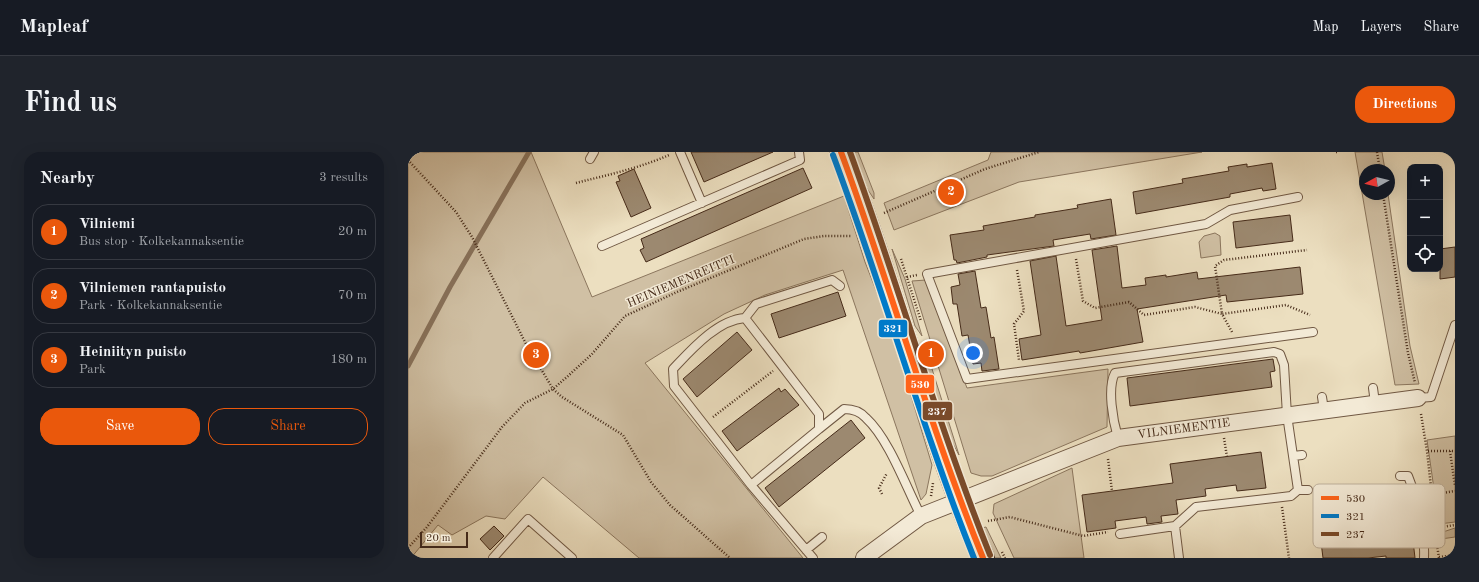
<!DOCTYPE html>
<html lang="en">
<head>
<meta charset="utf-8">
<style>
  :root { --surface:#171b24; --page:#20242c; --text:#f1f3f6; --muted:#9ea1a6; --line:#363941; --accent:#ea580c }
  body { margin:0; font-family:"Old Standard TT",serif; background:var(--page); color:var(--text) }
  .controls { position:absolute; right:12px; top:12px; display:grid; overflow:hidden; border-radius:8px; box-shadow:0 4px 16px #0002 }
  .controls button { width:36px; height:36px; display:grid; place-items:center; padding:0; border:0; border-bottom:1px solid var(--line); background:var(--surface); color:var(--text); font:20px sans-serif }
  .compass { position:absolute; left:951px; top:12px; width:36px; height:36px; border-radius:50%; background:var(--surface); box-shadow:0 4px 16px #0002; rotate:262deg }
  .scale { position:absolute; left:12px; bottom:10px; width:48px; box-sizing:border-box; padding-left:4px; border:2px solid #462b19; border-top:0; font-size:11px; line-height:14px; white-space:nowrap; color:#462b19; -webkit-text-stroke:3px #f3ead6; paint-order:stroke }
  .you { position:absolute; left:565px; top:201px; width:14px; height:14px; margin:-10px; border:3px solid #fff; border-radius:50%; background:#1a73e8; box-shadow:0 0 0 6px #1a73e833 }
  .badge { display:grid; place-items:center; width:26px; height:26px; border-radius:50%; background:var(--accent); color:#fff; font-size:13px; font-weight:700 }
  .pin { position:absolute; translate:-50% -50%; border:2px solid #fff; box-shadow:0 1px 4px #0006 }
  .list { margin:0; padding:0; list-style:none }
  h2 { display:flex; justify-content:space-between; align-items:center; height:52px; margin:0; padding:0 16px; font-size:17px }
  h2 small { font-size:13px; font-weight:400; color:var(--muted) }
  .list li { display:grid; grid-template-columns:26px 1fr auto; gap:12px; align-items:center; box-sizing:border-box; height:56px; margin:0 8px 8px; padding:0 8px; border:1px solid var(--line); border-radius:16px }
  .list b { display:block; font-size:15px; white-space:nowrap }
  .list p { margin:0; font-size:13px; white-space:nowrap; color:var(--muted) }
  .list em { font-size:13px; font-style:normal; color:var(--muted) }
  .actions { display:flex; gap:8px; padding:12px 16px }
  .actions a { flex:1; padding:9px 0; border:1px solid var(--accent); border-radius:16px; text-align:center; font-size:14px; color:var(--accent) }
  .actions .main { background:var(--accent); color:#fff }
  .icon { flex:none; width:22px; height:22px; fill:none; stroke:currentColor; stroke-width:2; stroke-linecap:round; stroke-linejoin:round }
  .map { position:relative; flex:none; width:1047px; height:406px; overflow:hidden; border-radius:16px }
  header { display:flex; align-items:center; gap:24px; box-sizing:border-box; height:56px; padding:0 20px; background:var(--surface); border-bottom:1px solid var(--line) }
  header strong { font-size:19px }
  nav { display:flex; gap:22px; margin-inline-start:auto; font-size:14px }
  .intro { display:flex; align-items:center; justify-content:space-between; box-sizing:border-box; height:96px; padding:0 24px }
  h1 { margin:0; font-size:28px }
  .button { padding:10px 18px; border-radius:16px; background:var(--accent); color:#fff; font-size:14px; font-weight:700 }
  main { display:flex; gap:24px; padding:0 24px }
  aside { flex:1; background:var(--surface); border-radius:16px; box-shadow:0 4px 16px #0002 }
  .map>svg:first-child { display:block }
  .green { fill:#d0c0a4; stroke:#8b765e }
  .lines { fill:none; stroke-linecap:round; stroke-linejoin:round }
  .stream { stroke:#88725b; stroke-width:5 }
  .building { fill:#9c8970; stroke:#462b19 }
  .service-casing { stroke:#705843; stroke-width:10 }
  .minor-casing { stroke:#705843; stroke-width:18 }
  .primary-casing { stroke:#462b19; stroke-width:24 }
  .path { stroke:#462b19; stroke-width:2.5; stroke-dasharray:1 2; stroke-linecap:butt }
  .service { stroke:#f3ead6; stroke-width:8 }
  .minor { stroke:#f3ead6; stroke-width:16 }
  .primary { stroke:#ecdfc0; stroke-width:22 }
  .bus-1-casing { stroke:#f3ead6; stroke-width:9 }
  .bus-2-casing { stroke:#f3ead6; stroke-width:9 }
  .bus-3-casing { stroke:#f3ead6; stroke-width:9 }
  .bus-1 { stroke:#ff6319; stroke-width:6 }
  .bus-2 { stroke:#007ac9; stroke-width:6 }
  .bus-3 { stroke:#7a4b2a; stroke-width:6 }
  .labels { text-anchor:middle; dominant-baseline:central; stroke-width:3; stroke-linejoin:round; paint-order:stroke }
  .street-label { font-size:12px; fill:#462b19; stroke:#f3ead6 }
  .key { fill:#f3ead6; stroke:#bfb19d; stroke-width:1 }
  .key-label { font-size:11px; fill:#462b19 }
  .line-badge { stroke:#f3ead6; stroke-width:1.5 }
  .badge-label { font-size:11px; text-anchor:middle; font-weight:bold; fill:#fff }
</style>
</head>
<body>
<header>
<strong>Mapleaf</strong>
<nav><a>Map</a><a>Layers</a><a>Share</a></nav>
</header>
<div class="intro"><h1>Find us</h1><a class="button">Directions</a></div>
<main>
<aside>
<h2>Nearby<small>3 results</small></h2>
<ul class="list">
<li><span class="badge">1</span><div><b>Vilniemi</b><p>Bus stop · Kolkekannaksentie</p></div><em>20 m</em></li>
<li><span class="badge">2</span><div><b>Vilniemen rantapuisto</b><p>Park · Kolkekannaksentie</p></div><em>70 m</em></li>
<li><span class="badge">3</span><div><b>Heiniityn puisto</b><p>Park</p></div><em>180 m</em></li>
</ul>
<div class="actions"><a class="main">Save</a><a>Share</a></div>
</aside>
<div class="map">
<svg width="1047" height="406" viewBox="0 0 1047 406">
  <rect width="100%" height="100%" fill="#ecdfc0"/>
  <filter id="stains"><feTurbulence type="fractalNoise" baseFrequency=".005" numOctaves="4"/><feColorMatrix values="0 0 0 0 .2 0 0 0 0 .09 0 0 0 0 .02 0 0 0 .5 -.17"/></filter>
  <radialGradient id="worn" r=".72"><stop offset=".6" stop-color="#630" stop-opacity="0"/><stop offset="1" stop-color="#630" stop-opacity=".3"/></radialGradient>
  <path class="green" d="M 0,0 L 123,0 L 184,145 L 436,44 L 457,110 L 482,174 L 524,313 L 518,342 L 513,348 L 435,118 L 357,143 L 316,162 L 237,211 L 395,406 L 231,406 L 135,325 L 97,367 L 78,364 L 44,383 L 30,373 L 3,406 L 0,406 Z
    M 443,0 L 450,0 L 466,41 L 466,47 L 458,35 Z
    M 583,0 L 794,0 L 611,30 L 486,78 L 476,51 L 580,8 Z
    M 947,0 L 974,0 L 977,18 L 957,18 L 957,42 L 980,42 L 1002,194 L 1011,232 L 987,233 Z
    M 807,81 L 812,84 L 813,103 L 793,106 L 791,90 L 796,84 Z
    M 484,97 L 497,127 L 514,184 L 507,174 Z
    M 518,128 L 559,236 L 700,217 L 699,275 L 584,324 L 573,324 L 563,321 L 504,129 Z
    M 519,201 L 551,303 L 539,281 L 516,208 Z
    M 1047,284 L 1047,370 L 1031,372 L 1019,288 Z
    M 664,316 L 676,406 L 606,406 L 585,361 L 586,352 Z
    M 578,375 L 593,406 L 586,406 L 574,376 Z
    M 1047,376 L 1047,385 L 1033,387 L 1035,380 Z"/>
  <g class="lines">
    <path class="stream" d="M 0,214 L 42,135 L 121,0"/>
  </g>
  <path class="building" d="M 283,0 L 365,0 L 296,30 Z
    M 864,11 L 868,37 L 855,39 L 854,36 L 822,42 L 822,45 L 728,62 L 725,40 L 775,31 L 774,27 L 821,19 L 820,15 L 839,12 L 839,15 Z
    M 395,16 L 404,36 L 238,110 L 232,98 L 236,96 L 233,87 Z
    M 226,17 L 243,56 L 223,65 L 208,30 L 212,29 L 210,24 Z
    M 703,47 L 708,83 L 683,87 L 682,82 L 645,88 L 646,94 L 579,103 L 579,105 L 549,111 L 548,108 L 546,108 L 542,83 L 576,78 L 575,74 L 627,65 L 627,63 L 670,56 L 669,53 Z
    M 882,63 L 885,89 L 828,96 L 825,70 Z
    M 709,94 L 714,136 L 738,133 L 737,126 L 758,123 L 758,125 L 789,120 L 790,127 L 892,115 L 895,142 L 819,150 L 818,143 L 729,157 L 735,190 L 672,201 L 671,199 L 614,208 L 611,187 L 633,183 L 622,109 L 648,104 L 658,174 L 694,168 L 684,98 Z
    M 1047,95 L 1047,125 L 1032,127 L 1032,97 Z
    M 567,119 L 573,156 L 578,155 L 583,186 L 586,185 L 591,217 L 574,219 L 573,211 L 565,212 L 560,183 L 554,184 L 549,152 L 545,152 L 543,135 L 552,133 L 550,122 Z
    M 430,140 L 438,164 L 371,186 L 363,162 Z
    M 329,180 L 344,198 L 289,245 L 275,227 Z
    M 865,207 L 867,219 L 862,220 L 864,235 L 722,254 L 719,226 Z
    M 371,236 L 373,240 L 377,237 L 391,253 L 329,299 L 314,279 Z
    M 443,268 L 457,286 L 371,355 L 357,336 Z
    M 853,300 L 858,336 L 829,339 L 828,333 L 797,337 L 798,344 L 768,348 L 770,362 L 753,364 L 754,370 L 739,372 L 738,365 L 707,369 L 708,376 L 679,380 L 674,343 L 765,331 L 762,312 Z
    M 966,371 L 967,376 L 1003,371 L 1007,406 L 978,406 L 978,404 L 960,406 L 915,406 L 912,382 L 927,380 L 927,377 Z
    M 86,374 L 96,384 L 82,398 L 72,387 Z"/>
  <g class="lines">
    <g class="service-casing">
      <path id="service" d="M 272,0 L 294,51
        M 182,7 L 186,0
        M 890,45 L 822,58 L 798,72 L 519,122 L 559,227 L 905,180
        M 194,94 L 392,8 L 391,0
        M 337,166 L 348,152 L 424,128 L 432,134
        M 965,236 L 967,251
        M 914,245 L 916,258
        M 1010,246 L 1023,245 L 1047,173
        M 411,277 L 436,257 C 444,257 452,259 458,266 C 481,287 498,335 513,364
        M 710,286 C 705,269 699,236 707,221 L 866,200 L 872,202 L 876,213 L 879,263 L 890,338
        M 885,304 L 894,303
        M 992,324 L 1000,324 C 1011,350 1017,378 1016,406
        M 343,333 L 411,277 L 411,262 L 337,166 C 309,168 283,198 265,217 L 266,234 L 343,333 L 405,406
        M 712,382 L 767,374
        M 398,398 L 414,385
        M 85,406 L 120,367 L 164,406
        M 771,406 L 767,374 L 788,355 L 883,344 L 890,338 L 900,338"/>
    </g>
    <g class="minor-casing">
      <g id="minor">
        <path id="s1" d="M 456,406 L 513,364 L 710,286 L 1010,246"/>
      </g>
    </g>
    <g class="primary-casing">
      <path id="primary" d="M 433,0 C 485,134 519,274 575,406"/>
    </g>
    <path class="path" d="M 928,0 L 930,0
      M 969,0 L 972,18
      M 0,8 L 48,60 L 64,85 L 118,192 L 145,237 L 154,245 L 215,283 L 243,330 L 262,353 L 322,406
      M 168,31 C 199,23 232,16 261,3
      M 975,42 L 1000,201 L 1007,231
      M 476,61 L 577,17 L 631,0
      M 493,107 L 513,169
      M 668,107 L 675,149 L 687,156 L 721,150 L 736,163 L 787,155 L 814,162 L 807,114 L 816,108 L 899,98
      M 609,118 L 616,159 L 606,172 L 611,208
      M 499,125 L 509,123
      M 824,180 L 814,162 L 878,153 L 902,163
      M 1013,262 L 1019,299 L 1026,362
      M 305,265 L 365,219
      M 816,286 L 819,305
      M 1020,299 L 1047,299
      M 1042,299 L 1047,334
      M 700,307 L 704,339
      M 1035,341 L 1047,339
      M 474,342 L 471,336 L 479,321
      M 523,344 L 525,331
      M 874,355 L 881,406
      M 580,369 L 602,365 L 675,384 L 700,380
      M 1027,376 L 1047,373
      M 1029,393 L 1031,406
      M 0,396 L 19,375 L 94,275 L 117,251 L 145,237 L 160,224 L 184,202 L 217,164 L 269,140 L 396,87 L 416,84 L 444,84
      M 594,400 L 597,406
      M 1031,405 L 1047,403"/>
    <use href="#service" class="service"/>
    <use href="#minor" class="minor"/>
    <use href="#primary" class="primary"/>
    <g class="bus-1-casing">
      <path id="bus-1" d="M 433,0 C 483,135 521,273 575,406"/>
    </g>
    <g class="bus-2-casing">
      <path id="bus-2" d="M 425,3 C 475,136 513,274 566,406"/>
    </g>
    <g class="bus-3-casing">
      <path id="bus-3" d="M 442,0 C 491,134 529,271 582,403"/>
    </g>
    <use href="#bus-1" class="bus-1"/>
    <use href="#bus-2" class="bus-2"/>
    <use href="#bus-3" class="bus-3"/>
  </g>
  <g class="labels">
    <g class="street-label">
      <text transform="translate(273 130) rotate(-23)">HEINIEMENREITTI</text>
      <text stroke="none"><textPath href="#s1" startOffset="349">VILNIEMENTIE</textPath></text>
    </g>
  </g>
  <rect x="905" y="332" width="132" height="64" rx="6" class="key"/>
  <rect x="913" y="344" width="18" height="4" fill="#ff6319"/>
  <rect x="913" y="362" width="18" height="4" fill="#007ac9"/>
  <rect x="913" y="380" width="18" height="4" fill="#7a4b2a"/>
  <g class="key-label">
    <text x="938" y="350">530</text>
    <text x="938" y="368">321</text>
    <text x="938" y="386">237</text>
  </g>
  <g class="line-badge">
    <rect x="470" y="167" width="30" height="19" rx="4" fill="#007ac9"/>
    <rect x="497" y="222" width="30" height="20" rx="4" fill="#ff6319"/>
    <rect x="514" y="249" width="31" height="20" rx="4" fill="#7a4b2a"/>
  </g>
  <g class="badge-label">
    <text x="485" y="180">321</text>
    <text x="512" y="236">530</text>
    <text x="529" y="263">237</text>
  </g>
  <rect width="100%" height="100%" filter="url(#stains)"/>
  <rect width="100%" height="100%" fill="url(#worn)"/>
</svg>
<div class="controls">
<button>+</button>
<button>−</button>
<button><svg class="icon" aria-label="locate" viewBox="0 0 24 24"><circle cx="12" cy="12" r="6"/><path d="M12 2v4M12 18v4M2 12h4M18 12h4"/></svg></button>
</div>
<svg class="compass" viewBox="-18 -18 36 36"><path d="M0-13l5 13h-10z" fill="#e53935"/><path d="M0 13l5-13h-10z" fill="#9ea1a6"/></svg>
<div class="scale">20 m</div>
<div class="you"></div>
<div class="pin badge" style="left:523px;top:202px">1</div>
<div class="pin badge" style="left:543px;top:40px">2</div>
<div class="pin badge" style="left:128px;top:203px">3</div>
</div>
</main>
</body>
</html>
